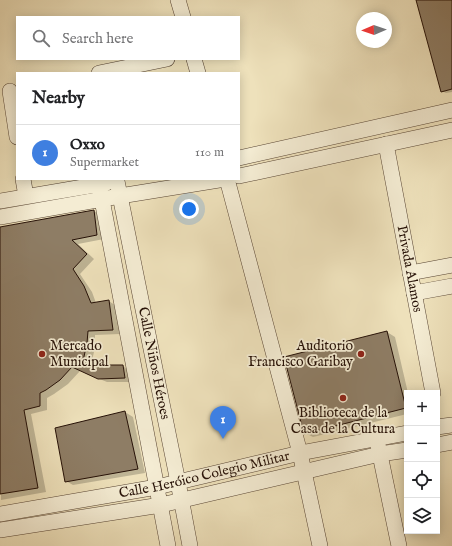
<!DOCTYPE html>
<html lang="en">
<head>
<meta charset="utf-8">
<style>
  :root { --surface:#fff; --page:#f2f2f2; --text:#202124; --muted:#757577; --line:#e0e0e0; --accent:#8f2418 }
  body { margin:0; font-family:"IM FELL English",serif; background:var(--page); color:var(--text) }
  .controls { position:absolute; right:12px; bottom:12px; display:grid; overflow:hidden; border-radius:0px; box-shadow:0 2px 10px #0003 }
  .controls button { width:36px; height:36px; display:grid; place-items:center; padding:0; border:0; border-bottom:1px solid var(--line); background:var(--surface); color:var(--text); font:20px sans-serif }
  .compass { position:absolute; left:356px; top:12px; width:36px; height:36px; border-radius:50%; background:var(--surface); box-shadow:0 2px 10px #0003; rotate:268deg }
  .you { position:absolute; left:189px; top:209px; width:14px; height:14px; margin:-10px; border:3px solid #fff; border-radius:50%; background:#1a73e8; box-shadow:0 0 0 6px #1a73e833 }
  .badge { display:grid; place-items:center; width:26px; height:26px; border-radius:50%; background:var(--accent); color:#fff; font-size:13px; font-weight:700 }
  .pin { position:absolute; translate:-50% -33px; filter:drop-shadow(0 1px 2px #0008) }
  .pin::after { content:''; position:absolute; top:21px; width:14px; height:12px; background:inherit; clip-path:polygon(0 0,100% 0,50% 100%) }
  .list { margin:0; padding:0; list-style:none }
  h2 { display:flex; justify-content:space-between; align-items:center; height:52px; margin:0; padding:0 16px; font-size:17px }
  h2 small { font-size:13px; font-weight:400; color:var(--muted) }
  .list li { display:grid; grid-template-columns:26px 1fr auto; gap:12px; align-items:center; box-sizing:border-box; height:56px; padding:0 16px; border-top:1px solid var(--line) }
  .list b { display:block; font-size:15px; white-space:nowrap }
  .list p { margin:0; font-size:13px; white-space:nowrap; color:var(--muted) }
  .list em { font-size:13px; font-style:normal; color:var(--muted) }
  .icon { flex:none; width:22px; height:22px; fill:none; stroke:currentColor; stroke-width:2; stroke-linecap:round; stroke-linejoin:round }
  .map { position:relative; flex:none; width:452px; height:546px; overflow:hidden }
  .search { position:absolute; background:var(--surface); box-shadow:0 2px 10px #0003; left:16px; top:16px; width:224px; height:44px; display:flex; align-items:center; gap:10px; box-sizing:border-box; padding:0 14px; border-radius:0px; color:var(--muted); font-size:15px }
  .panel { position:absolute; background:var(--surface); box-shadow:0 2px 10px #0003; left:16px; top:72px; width:224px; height:108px; border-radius:0px }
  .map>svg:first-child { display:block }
  .shadow { fill:#0003 }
  .building { fill:#8e7d65; stroke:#261107 }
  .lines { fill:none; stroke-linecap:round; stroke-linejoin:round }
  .minor-casing { stroke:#584534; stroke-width:16 }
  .minor { stroke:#f4ecd3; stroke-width:15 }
  .poi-dot { fill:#8f2418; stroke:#f4ecd3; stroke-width:1.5 }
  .labels { text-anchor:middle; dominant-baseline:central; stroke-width:3.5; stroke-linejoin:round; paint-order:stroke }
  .street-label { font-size:14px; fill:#261107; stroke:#f4ecd3 }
  .poi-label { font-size:14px; fill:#261107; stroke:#f4ecd3; text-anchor:start }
</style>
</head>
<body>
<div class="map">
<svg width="452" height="546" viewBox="0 0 452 546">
  <rect width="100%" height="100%" fill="#eee1bb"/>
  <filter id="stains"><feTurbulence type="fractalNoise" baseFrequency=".005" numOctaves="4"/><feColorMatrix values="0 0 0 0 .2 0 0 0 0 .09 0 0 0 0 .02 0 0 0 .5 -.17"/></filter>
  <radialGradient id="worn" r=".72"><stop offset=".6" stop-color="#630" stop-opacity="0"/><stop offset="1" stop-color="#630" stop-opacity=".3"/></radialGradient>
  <path class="shadow" d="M 417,0 L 452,0 L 452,92 L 446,93 L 442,91 Z
    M 94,211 L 102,215 L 104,239 L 78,244 L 94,259 L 80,274 L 92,292 L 96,303 L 109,301 L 116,306 L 120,334 L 95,335 L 95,348 L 91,364 L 102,366 L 122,366 L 130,370 L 132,382 L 107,382 L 80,371 L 68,384 L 54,394 L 47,398 L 47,410 L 31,414 L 46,492 L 1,500 L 0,228 Z
    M 387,332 L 395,337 L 408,393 L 407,393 L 407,414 L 313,437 L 305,433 Z
    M 125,412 L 133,417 L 145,473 L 73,485 L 66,481 Z"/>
  <path class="building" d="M 416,0 L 452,0 L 452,89 L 441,92 Z
    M 94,210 L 97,235 L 72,240 L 87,254 L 73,269 L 84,286 L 91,303 L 109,300 L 113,330 L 88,331 L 87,343 L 83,361 L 102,365 L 123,365 L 125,378 L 98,379 L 72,367 L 60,380 L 46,390 L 40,393 L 40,406 L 24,410 L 38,488 L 0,494 L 0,227 Z
    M 387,331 L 406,408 L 304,434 L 284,357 Z
    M 125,411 L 138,469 L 65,482 L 55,428 Z"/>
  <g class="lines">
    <g class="minor-casing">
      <g id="minor">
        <path d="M 178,0 L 183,17"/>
        <path d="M 194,59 L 198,73"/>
        <path d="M 99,73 L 167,59"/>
        <path d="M 10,91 L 17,137"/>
        <path id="s1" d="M 386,144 L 433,393"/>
        <path d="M 239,158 L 452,110"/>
        <path d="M 239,176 L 452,130"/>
        <path d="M 23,179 L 26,196"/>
        <path d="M 227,179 L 300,453 L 320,546"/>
        <path id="s2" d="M 117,181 L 178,482 L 190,546"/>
        <path d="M 99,184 L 168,546"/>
        <path d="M 0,201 L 107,183"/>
        <path d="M 0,217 L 120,196 L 225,179"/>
        <path d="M 410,273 L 452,265"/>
        <path d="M 414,293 L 452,286"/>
        <path d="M 437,427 L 452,425"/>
        <path d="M 378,445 L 399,546"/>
        <path d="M 437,445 L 452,442"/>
        <path id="s3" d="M 0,514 L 157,487 L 300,453 L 407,433"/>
        <path d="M 0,530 L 161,505 L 380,454 L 407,450"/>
      </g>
    </g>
    <use href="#minor" class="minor"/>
  </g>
  <g class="poi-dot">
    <circle cx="42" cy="354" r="4"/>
    <circle cx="361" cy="354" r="4"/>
    <circle cx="343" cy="398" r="4"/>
  </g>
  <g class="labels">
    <g class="street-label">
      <text stroke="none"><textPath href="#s1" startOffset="127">Privada Alamos</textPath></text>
      <text stroke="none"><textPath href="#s2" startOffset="186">Calle Niños Héroes</textPath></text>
      <text stroke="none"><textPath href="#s3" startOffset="208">Calle Heróico Colegio Militar</textPath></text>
    </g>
    <g class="poi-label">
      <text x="50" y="346">Mercado<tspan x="50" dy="16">Municipal</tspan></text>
      <text x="353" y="346" text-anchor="end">Auditorio<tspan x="353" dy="16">Francisco Garibay</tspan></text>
      <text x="343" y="413" text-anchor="middle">Biblioteca de la<tspan x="343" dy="16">Casa de la Cultura</tspan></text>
    </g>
  </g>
  <rect width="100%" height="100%" filter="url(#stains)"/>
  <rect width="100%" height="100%" fill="url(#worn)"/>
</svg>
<div class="controls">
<button>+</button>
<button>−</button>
<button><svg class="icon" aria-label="locate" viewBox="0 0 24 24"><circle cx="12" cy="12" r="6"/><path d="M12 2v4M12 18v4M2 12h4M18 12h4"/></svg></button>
<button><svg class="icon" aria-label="layers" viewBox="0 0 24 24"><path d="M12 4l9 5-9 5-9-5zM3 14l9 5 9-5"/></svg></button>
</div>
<svg class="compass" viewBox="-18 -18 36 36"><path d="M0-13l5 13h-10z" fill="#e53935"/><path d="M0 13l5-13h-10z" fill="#757577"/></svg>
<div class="you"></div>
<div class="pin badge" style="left:223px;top:439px;background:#3f7fe0">1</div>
<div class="search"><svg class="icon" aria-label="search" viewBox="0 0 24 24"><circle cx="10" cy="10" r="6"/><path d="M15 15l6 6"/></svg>Search here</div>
<section class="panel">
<h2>Nearby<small></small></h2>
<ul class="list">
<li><span class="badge" style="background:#3f7fe0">1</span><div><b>Oxxo</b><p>Supermarket</p></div><em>110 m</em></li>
</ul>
</section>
</div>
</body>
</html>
